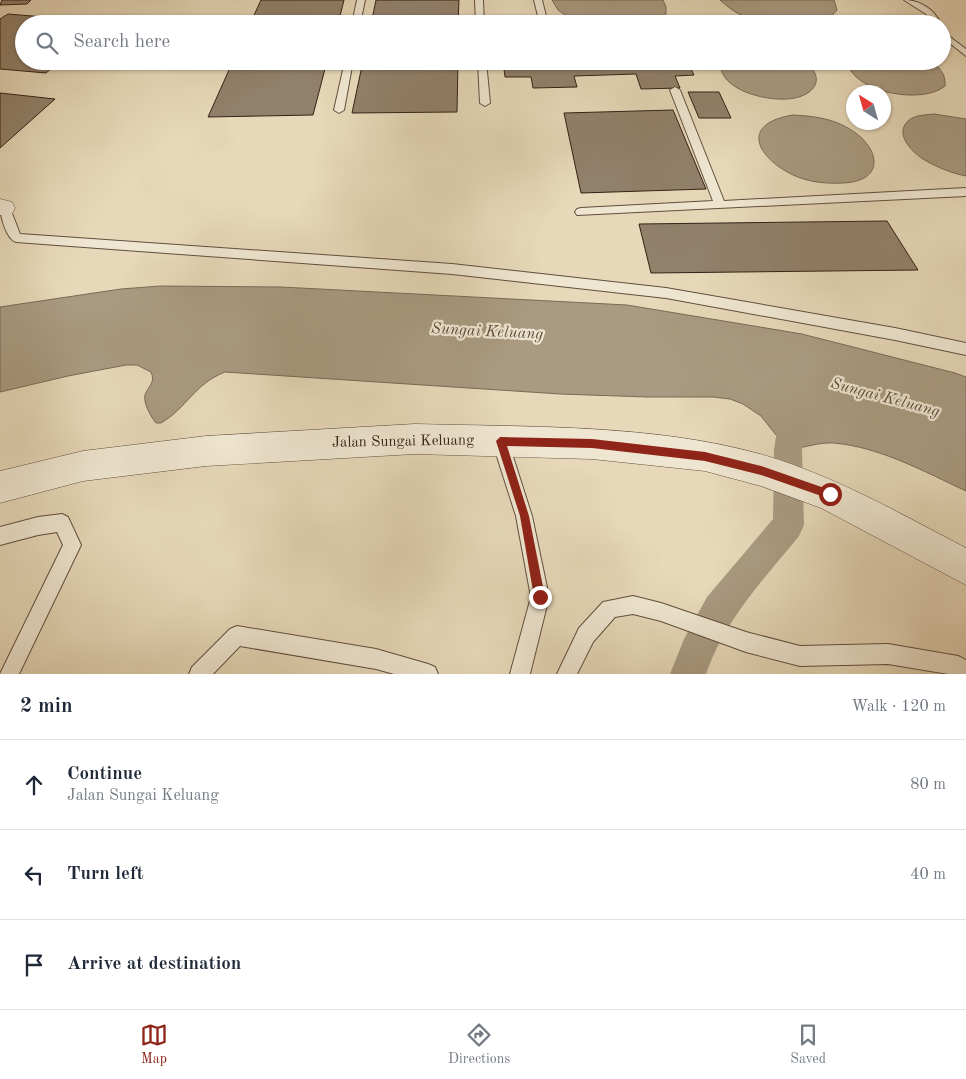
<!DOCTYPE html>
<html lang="en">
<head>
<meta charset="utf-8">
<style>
  :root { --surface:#fff; --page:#f6f6f7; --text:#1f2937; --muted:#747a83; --line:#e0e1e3; --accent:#8f2418 }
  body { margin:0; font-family:"Old Standard TT",serif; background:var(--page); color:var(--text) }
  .compass { position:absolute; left:846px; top:85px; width:45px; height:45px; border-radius:50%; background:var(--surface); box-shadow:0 1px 4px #0004; rotate:323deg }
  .stop { position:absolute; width:15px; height:15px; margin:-11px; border:4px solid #8f2418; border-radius:50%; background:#fff }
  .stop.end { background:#8f2418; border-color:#fff; box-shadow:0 1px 5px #0008 }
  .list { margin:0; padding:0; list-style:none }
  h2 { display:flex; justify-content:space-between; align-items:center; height:65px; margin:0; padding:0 20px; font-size:21px }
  h2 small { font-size:16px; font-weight:400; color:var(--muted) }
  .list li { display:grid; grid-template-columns:32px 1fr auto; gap:15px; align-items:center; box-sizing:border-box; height:90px; padding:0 20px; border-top:1px solid var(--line) }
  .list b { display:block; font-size:19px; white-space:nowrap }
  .list p { margin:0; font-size:16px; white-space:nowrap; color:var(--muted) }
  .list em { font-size:16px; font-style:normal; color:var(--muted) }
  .icon { flex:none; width:28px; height:28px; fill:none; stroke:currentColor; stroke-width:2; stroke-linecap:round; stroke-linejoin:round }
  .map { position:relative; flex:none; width:966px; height:674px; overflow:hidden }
  .search { position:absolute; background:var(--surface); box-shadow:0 1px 4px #0004; left:15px; right:15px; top:15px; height:55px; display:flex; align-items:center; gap:12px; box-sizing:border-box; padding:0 18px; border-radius:28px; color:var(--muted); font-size:19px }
  .sheet { height:335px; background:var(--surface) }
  nav { display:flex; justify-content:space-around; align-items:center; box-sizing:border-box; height:70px; border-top:1px solid var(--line); background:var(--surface); font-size:14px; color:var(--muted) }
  nav a { display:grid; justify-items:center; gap:2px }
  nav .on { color:var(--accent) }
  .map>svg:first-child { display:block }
  .water { fill:#a99a81; stroke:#7a6a56 }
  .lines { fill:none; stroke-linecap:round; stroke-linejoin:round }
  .canal { fill:#a99a81; fill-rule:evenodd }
  .building { fill:#91806a; stroke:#342115 }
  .service-casing { stroke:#604f3e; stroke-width:2 }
  .minor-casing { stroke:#604f3e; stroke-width:1 }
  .tertiary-casing { stroke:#604f3e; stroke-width:1 }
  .service { fill:#efe6d1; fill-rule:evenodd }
  .minor { fill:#efe6d1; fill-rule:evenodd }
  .tertiary { fill:#efe6d1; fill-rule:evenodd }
  .route { fill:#8f2418 }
  .labels { text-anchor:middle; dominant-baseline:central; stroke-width:4.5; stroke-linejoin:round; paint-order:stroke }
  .street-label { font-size:15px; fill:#342115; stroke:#efe6d1 }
  .water-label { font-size:16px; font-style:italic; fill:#5d4b3b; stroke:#efe6d1 }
</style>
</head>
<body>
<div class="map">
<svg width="966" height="674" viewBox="0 0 966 674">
  <rect width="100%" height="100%" fill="#e6d8b8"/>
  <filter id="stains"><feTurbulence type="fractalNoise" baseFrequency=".004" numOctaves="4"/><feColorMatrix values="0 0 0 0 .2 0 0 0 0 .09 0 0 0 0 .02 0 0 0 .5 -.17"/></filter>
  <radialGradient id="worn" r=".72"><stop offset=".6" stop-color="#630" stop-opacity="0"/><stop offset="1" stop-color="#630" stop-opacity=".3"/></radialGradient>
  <path class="water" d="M 552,0 L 663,0 L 666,7 L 666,14 L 651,24 L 582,24 L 569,18 L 558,10 Z
    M 720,0 L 834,0 L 837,10 C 833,15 829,19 822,22 C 807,28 761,24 746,17 C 735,13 728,7 720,0 Z
    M 803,61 C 825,75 818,93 795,98 C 772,103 718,92 720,61 Z
    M 847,61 L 931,61 C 940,68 946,74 945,86 C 923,105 852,93 847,61 Z
    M 934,114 L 966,119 L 966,176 C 951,173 936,167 923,159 C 912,152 894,134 908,121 C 914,115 925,115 934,114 Z
    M 793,115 C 812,116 831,118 848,128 C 879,145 888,181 843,183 C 825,184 807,182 791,174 C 754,155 742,123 793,115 Z
    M 160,286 L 281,287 L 627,305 L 802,334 L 955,373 L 966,377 L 966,491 C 925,472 880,447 834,443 C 819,442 803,448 788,450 L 761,416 L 743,404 L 730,399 L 713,397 L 647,397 L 560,394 L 225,372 C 193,385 188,407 161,423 L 156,423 C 151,417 143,403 145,395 C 148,386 156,383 151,372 L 137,365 L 126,365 L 68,376 L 0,392 L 0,307 L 121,289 Z"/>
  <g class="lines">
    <path class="canal" d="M 793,403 L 803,407 L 807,416 L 802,450 L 804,525 L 799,536 C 764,579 724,621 706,674 L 670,674 L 684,639 L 707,597 L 773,519 L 774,450 L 779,416 L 783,407 Z"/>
  </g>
  <path class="building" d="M 2,0 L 31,0 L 27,4 L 0,5 Z
    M 261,0 L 344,0 L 338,24 L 250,24 Z
    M 376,0 L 459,0 L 458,24 L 371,24 Z
    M 8,14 L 105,22 L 24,24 L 24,61 L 60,61 L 46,73 L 0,69 L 0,19 Z
    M 233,61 L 327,61 L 313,115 L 208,117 Z
    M 363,61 L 458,61 L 457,112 L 352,113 Z
    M 503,61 L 687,61 L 694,75 L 675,76 L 680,88 L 641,89 L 636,74 L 574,76 L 577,87 L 533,88 L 531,77 L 505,77 Z
    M 688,92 L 719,92 L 731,118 L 699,118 Z
    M 0,93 L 55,99 L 0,148 Z
    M 673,110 L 706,189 L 581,193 L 564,113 Z
    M 887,221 L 918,270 L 651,273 L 639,224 Z"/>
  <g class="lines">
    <g class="service-casing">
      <path id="service" d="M 357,0 L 365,0 L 360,24 L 352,24 Z
        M 475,0 L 483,0 L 484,24 L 476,24 Z
        M 534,0 L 542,0 L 548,24 L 540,24 Z
        M 904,0 C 920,0 934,9 941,24 L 933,24 L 926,14 Z
        M 942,31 L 966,49 L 966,56 L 942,37 Z
        M 345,61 L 353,61 L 344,110 L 339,113 L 334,110 Z
        M 478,61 L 486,61 L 490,103 L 485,106 L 480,103 Z
        M 675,87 L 680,90 L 724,201 L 966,188 L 966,196 L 577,215 L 575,212 L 577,209 L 581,208 L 713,201 L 670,90 Z
        M 4,204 L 10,208 L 20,234 L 452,264 L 666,288 L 895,328 L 966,343 L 966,355 L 895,340 L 666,298 L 452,274 L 16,242 C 6,239 0,215 0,205 Z
        M 500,434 L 506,436 L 508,441 L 532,516 L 549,597 L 530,674 L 510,674 L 531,597 L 516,516 L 492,441 L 494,436 Z
        M 62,514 L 68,517 L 81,545 L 19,674 L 0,674 L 63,545 L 57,532 L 38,535 L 0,545 L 0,527 L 38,517 Z
        M 633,596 L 661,603 L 746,632 L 800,646 L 888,644 L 958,656 L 966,660 L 966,674 L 948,674 L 888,664 L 800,666 L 746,652 L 661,621 L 633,614 L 615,617 L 593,642 L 577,674 L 557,674 L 579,628 L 603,602 Z
        M 237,626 L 376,649 L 428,664 L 435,667 L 438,674 L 394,674 L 376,669 L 240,646 L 213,674 L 189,674 L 192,667 L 230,629 Z"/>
    </g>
    <g class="minor-casing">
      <path id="minor" d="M 0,199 L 12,202 L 15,208 L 12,214 L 0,215 Z"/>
    </g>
    <g class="tertiary-casing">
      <path id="tertiary" d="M 415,424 C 527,427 652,424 760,454 C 833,475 899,513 966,548 L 966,585 L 821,508 L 761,486 L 705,471 L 592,459 L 415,454 L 206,466 L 83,481 L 0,503 L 0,471 L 83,451 L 206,436 Z"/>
    </g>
    <use href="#service" class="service"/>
    <use href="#minor" class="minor"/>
    <use href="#tertiary" class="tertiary"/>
  </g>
  <path class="route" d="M 500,437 L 592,439 L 705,452 L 761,466 L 830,490 L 835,494 L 830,499 L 761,475 L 705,461 L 592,448 L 507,446 L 529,516 L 545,597 L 544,601 L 540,603 L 536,601 L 534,597 L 520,516 L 496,441 Z"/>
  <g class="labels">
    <g class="street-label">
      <text transform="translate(403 442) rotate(-1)">Jalan Sungai Keluang</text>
    </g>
    <g class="water-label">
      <text transform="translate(487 332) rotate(3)">Sungai Keluang</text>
      <text transform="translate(885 398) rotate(15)">Sungai Keluang</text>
    </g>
  </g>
  <rect width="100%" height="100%" filter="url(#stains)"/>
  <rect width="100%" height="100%" fill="url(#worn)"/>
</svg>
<svg class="compass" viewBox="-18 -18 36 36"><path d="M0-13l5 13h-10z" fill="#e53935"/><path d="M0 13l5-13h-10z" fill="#747a83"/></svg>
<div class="stop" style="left:830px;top:494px"></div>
<div class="stop end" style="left:540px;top:597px"></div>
<div class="search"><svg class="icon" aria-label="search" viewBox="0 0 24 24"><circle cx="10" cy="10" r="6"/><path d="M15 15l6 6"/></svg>Search here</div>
</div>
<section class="sheet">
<h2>2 min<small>Walk · 120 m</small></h2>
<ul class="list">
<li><svg class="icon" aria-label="ahead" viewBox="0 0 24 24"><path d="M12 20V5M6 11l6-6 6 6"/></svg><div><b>Continue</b><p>Jalan Sungai Keluang</p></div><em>80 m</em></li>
<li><svg class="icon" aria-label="left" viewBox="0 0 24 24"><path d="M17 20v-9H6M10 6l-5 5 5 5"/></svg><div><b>Turn left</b></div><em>40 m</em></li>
<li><svg class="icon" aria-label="arrive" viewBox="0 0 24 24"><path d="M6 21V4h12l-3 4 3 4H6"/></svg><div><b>Arrive at destination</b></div></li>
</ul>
</section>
<nav>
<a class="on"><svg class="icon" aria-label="map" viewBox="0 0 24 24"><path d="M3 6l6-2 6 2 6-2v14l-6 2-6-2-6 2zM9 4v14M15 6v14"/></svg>Map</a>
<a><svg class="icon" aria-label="directions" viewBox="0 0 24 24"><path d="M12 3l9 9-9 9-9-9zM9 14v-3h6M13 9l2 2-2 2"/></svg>Directions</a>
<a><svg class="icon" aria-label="saved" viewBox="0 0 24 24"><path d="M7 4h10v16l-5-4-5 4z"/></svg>Saved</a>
</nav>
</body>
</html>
